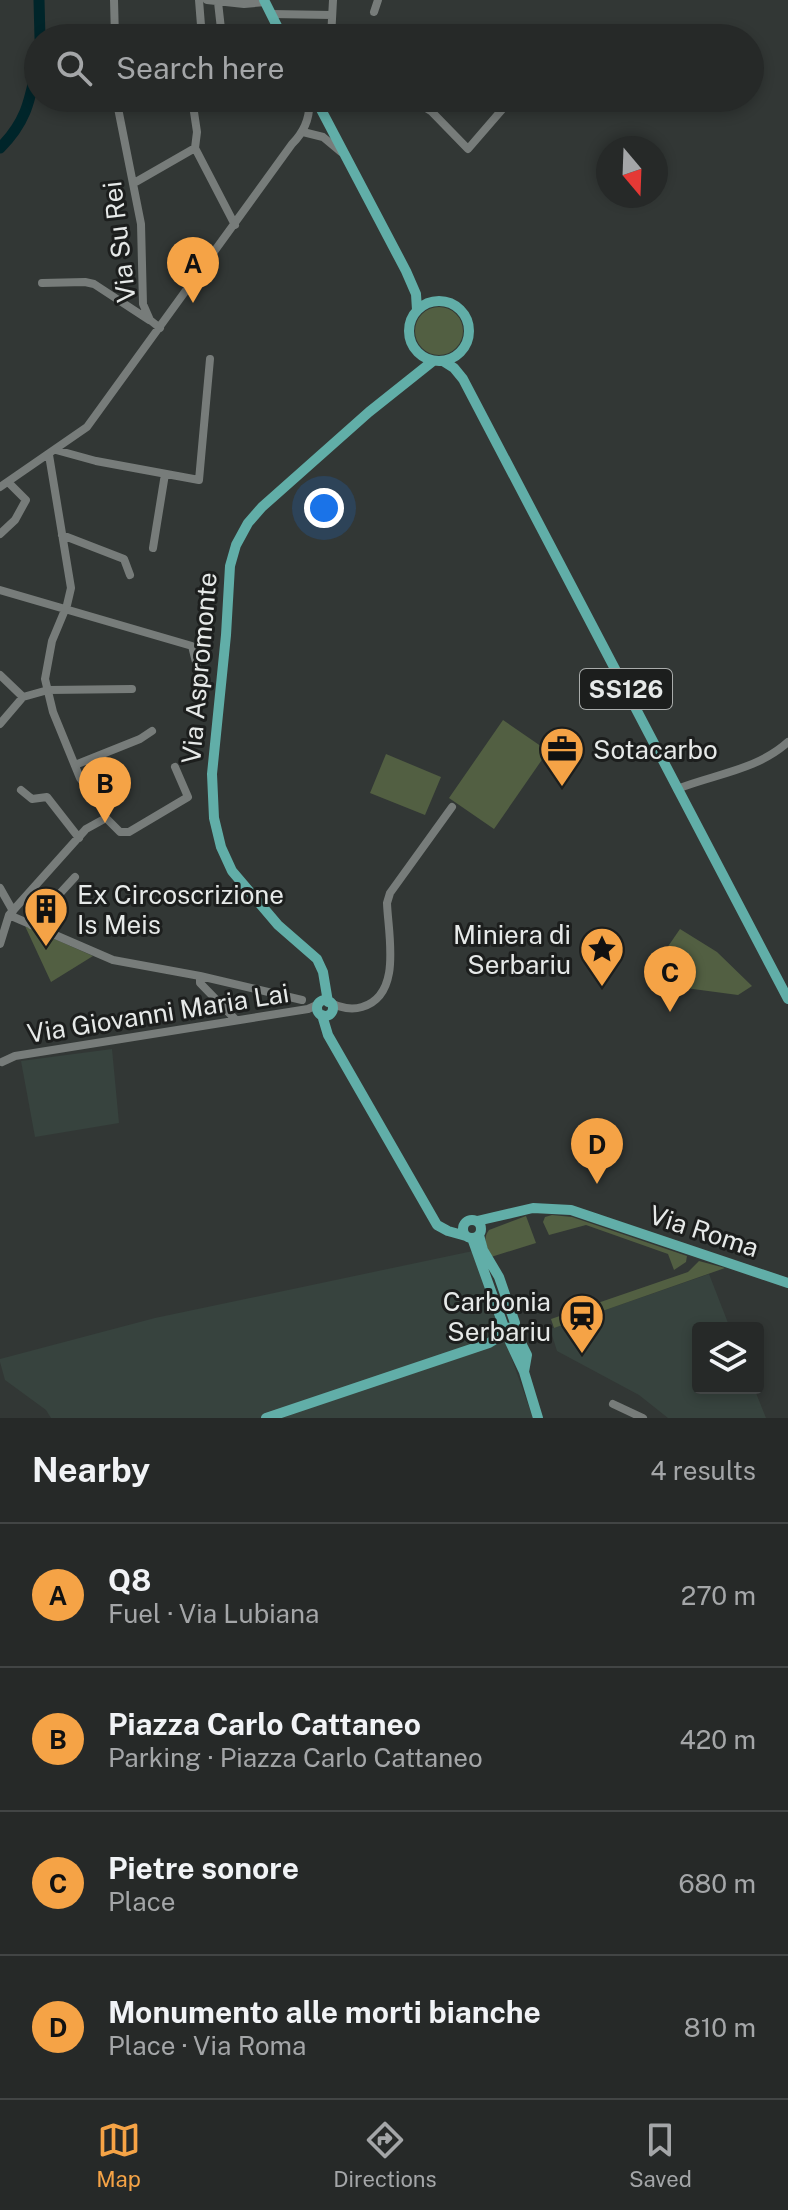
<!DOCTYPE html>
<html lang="en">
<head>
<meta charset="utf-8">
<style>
  :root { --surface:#262928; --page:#323534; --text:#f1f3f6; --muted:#a4a6a8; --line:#424545; --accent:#f5a346 }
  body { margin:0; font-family:"Public Sans",sans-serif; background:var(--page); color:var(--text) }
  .controls { position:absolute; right:24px; bottom:24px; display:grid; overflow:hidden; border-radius:8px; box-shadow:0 4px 12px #0003 }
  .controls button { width:72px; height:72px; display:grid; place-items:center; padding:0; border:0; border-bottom:2px solid var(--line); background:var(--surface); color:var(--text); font:40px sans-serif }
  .compass { position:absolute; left:596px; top:136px; width:72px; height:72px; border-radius:50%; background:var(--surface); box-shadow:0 4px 12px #0003; rotate:161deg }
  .you { position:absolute; left:324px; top:508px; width:28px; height:28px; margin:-20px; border:6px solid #fff; border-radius:50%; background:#1a73e8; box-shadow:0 0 0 12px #1a73e833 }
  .badge { display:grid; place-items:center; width:52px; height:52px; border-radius:50%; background:var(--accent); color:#111; font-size:26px; font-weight:700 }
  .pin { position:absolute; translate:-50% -66px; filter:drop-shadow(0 2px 4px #0008) }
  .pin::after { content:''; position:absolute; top:42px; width:28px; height:24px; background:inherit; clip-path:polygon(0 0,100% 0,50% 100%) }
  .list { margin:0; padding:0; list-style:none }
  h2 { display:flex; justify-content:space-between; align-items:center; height:104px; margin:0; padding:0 32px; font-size:34px }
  h2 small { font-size:26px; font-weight:400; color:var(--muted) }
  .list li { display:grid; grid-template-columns:52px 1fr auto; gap:24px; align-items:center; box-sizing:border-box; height:144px; padding:0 32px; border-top:2px solid var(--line) }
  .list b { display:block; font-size:30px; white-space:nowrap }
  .list p { margin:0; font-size:26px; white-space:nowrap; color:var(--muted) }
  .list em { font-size:26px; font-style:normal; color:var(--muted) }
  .icon { flex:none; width:44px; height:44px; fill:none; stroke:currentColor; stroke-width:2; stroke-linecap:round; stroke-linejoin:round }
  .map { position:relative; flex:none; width:788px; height:1418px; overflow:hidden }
  .search { position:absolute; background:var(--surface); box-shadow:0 4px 12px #0003; left:24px; right:24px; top:24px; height:88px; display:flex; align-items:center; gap:20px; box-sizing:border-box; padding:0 28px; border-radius:44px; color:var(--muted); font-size:30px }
  .sheet { height:680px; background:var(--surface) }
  nav { display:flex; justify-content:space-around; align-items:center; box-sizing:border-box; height:112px; border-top:2px solid var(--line); background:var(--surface); font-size:22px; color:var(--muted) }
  nav a { display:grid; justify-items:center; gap:4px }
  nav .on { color:var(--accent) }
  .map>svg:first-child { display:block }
  .built { fill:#37433e }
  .green { fill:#525f42 }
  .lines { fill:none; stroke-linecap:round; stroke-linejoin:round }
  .river { stroke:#00252a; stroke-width:11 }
  .minor { stroke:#777c7a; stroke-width:8 }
  .major { stroke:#61aea8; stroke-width:10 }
  .labels { text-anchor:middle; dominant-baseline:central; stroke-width:6; stroke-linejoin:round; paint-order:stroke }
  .shield { fill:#1c1e1d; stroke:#a9acab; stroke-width:2 }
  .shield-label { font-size:24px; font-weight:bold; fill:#e6e9e8 }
  .street-label { font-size:26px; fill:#e6e9e8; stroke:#1c1e1d }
  .poi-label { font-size:26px; fill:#e6e9e8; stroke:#1c1e1d; text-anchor:start }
</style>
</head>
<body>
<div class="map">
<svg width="788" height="1418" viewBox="0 0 788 1418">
  <rect width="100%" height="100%" fill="#323735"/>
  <path class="built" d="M 112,1049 L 119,1123 L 35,1137 L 21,1061 Z
    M 473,1251 L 533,1418 L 51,1418 L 46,1410 L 5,1380 L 0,1362 L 0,1359 L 155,1318 Z
    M 709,1274 L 730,1328 L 698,1328 L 698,1388 L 754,1388 L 766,1418 L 668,1418 L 639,1395 L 557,1351 L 550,1329 Z"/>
  <path class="green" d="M415 331a24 24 0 1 1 48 0a24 24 0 1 1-48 0Z
    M 503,720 L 548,751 L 494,829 L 449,798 Z
    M 386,754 L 441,777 L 425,815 L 370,793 Z
    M 25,926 L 93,956 L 51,982 Z
    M 680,929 L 717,952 L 752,986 L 738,995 L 663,985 L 649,974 Z
    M 552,1215 L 572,1217 L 687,1256 L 686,1262 L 674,1270 L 668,1254 L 586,1225 L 549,1235 L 543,1222 L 545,1217 Z
    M 526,1216 L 536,1243 L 491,1257 C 487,1247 482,1239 489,1230 Z
    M 699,1261 L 725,1268 L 554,1328 L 551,1319 L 688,1272 Z"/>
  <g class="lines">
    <path class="river" d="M 39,0 L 40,38
      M 0,148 C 28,120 30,98 38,61"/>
    <path class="minor" d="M 114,0 L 115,38
      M 199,0 L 202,38
      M 207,0 L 244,4 L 265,2
      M 218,2 L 222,38
      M 374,12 L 378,0
      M 271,14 L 332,15
      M 331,38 L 333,0
      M 532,38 L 539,34 L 543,38
      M 116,98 L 141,224 L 143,304 L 150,320 L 160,328
      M 410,98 L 431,111 L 468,149 L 512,98
      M 194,112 L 197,132 L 195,148 L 235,225
      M 303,132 L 323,137 L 341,152
      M 134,183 L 195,148
      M 42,283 L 85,282 L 94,284 L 149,320
      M 56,450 L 96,461 L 199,480 L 210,359
      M 0,487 L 87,427 L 292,144 C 305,131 311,117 309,98
      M 0,534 L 15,520 L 26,500 L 8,482
      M 62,535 L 124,559 L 130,575
      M 153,548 L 165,474
      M 0,590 L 192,646 L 201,682
      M 0,675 L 23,697
      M 0,724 L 23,697 L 48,690 L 132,689
      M 75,765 L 140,739 L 152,731
      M 677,789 C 715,774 757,770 788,742
      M 21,790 L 32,799 L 47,797 L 79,838
      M 106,818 L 120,832 L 129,832 L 188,797 L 175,767
      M 0,888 L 13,911
      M 9,915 L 113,960 L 200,976 L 200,983 L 236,1020
      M 31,925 L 75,877
      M 0,944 L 9,915 L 86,829 L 106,818 L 100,804 L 80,778 L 53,712 L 45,679 L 52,641 L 67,605 L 71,588 L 49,455
      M 200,976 L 302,1000
      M 331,1003 C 340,1008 352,1010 362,1007 C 403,995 388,934 387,903 L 390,893 L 452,807
      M 2,1062 L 15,1056 L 308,1009 L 319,1004
      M 613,1404 L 643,1418"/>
    <path class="major" d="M 264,0 L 283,38
      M 315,98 L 406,271 L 416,294 L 417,310
      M409 331a30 30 0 1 1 60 0a30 30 0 1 1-60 0Z
      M 443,361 L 454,368 L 463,379 L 788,999
      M317 1008a8 8 0 1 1 16 0a8 8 0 1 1-16 0Z
      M 328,1002 L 323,972 L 317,959 L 278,925 L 232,871 L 221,847 L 214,818 L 212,774 L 226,635 L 230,566 L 236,545 L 248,523 L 262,507 L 369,412 L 433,361
      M 322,1015 L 328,1035 L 437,1225 L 448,1231 L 466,1236
      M463 1229a9 9 0 1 1 18 0a9 9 0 1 1-18 0Z
      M 477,1221 L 533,1208 L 571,1210 L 788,1283
      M 479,1235 L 483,1250 L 499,1277 L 515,1323 L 514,1327
      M 472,1238 L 505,1330
      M 518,1337 L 527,1355 L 524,1372
      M 510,1342 L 524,1372 L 538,1418
      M 266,1418 L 489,1343 L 502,1335 L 506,1328 L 514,1327"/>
  </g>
  <defs>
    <g id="office-pin" transform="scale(2.3)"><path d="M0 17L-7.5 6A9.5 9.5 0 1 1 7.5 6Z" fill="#f5a346" stroke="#1c1e1d"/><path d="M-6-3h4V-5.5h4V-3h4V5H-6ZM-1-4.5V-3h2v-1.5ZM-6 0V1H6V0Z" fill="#111"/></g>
    <g id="building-pin" transform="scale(2.3)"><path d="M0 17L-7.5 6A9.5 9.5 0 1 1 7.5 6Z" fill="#f5a346" stroke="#1c1e1d"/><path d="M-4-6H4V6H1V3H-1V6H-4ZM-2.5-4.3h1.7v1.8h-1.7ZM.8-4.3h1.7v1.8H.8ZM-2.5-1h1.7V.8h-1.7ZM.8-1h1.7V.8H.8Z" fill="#111"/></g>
    <g id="sight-pin" transform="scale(2.3)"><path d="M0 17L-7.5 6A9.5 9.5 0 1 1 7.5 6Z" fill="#f5a346" stroke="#1c1e1d"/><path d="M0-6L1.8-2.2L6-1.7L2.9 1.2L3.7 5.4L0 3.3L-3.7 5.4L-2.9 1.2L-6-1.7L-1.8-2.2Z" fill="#111"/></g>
    <g id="station-pin" transform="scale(2.3)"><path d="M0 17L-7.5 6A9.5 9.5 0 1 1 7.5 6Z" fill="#f5a346" stroke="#1c1e1d"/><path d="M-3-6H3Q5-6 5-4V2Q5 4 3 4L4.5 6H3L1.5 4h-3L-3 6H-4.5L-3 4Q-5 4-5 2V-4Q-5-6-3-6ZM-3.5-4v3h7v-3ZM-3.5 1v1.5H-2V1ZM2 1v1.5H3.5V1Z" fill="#111"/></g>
  </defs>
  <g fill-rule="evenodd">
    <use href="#office-pin" x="562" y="749"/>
    <use href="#building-pin" x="46" y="909"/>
    <use href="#sight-pin" x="602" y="949"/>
    <use href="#station-pin" x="582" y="1316"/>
  </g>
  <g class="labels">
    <rect class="shield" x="580" y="669" width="92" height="40" rx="6"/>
    <g class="shield-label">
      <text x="626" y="689">SS126</text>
    </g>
    <g class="street-label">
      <text transform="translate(119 242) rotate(-97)">Via Su Rei</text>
      <text transform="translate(199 668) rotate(-85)">Via Aspromonte</text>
      <text transform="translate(158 1013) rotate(-9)">Via Giovanni Maria Lai</text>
      <text transform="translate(704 1231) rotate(18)">Via Roma</text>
    </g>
    <g class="poi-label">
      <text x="593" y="749">Sotacarbo</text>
      <text x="77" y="894">Ex Circoscrizione<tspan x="77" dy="30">Is Meis</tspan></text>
      <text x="571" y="934" text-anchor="end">Miniera di<tspan x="571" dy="30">Serbariu</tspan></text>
      <text x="551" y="1301" text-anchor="end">Carbonia<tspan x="551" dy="30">Serbariu</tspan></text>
    </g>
  </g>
</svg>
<div class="controls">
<button><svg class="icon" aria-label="layers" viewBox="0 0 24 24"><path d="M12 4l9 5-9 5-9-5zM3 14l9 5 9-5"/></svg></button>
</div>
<svg class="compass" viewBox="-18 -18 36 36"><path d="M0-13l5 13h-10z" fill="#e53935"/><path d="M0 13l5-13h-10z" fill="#a4a6a8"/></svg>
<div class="you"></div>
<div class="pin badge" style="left:193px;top:303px">A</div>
<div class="pin badge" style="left:105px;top:823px">B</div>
<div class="pin badge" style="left:670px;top:1012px">C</div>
<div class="pin badge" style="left:597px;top:1184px">D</div>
<div class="search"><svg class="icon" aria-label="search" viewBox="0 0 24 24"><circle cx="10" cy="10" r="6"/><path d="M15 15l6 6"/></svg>Search here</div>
</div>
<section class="sheet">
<h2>Nearby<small>4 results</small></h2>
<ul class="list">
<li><span class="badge">A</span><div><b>Q8</b><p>Fuel · Via Lubiana</p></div><em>270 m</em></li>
<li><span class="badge">B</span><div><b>Piazza Carlo Cattaneo</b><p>Parking · Piazza Carlo Cattaneo</p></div><em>420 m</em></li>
<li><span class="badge">C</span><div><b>Pietre sonore</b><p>Place</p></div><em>680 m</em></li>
<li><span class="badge">D</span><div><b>Monumento alle morti bianche</b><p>Place · Via Roma</p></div><em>810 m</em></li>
</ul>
</section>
<nav>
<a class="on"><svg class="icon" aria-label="map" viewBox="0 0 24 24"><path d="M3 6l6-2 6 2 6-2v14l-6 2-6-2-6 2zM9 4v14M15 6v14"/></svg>Map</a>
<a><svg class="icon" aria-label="directions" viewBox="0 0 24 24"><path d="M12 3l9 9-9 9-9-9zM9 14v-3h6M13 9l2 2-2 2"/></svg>Directions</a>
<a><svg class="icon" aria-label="saved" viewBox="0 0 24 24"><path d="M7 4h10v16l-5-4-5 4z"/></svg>Saved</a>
</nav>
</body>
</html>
